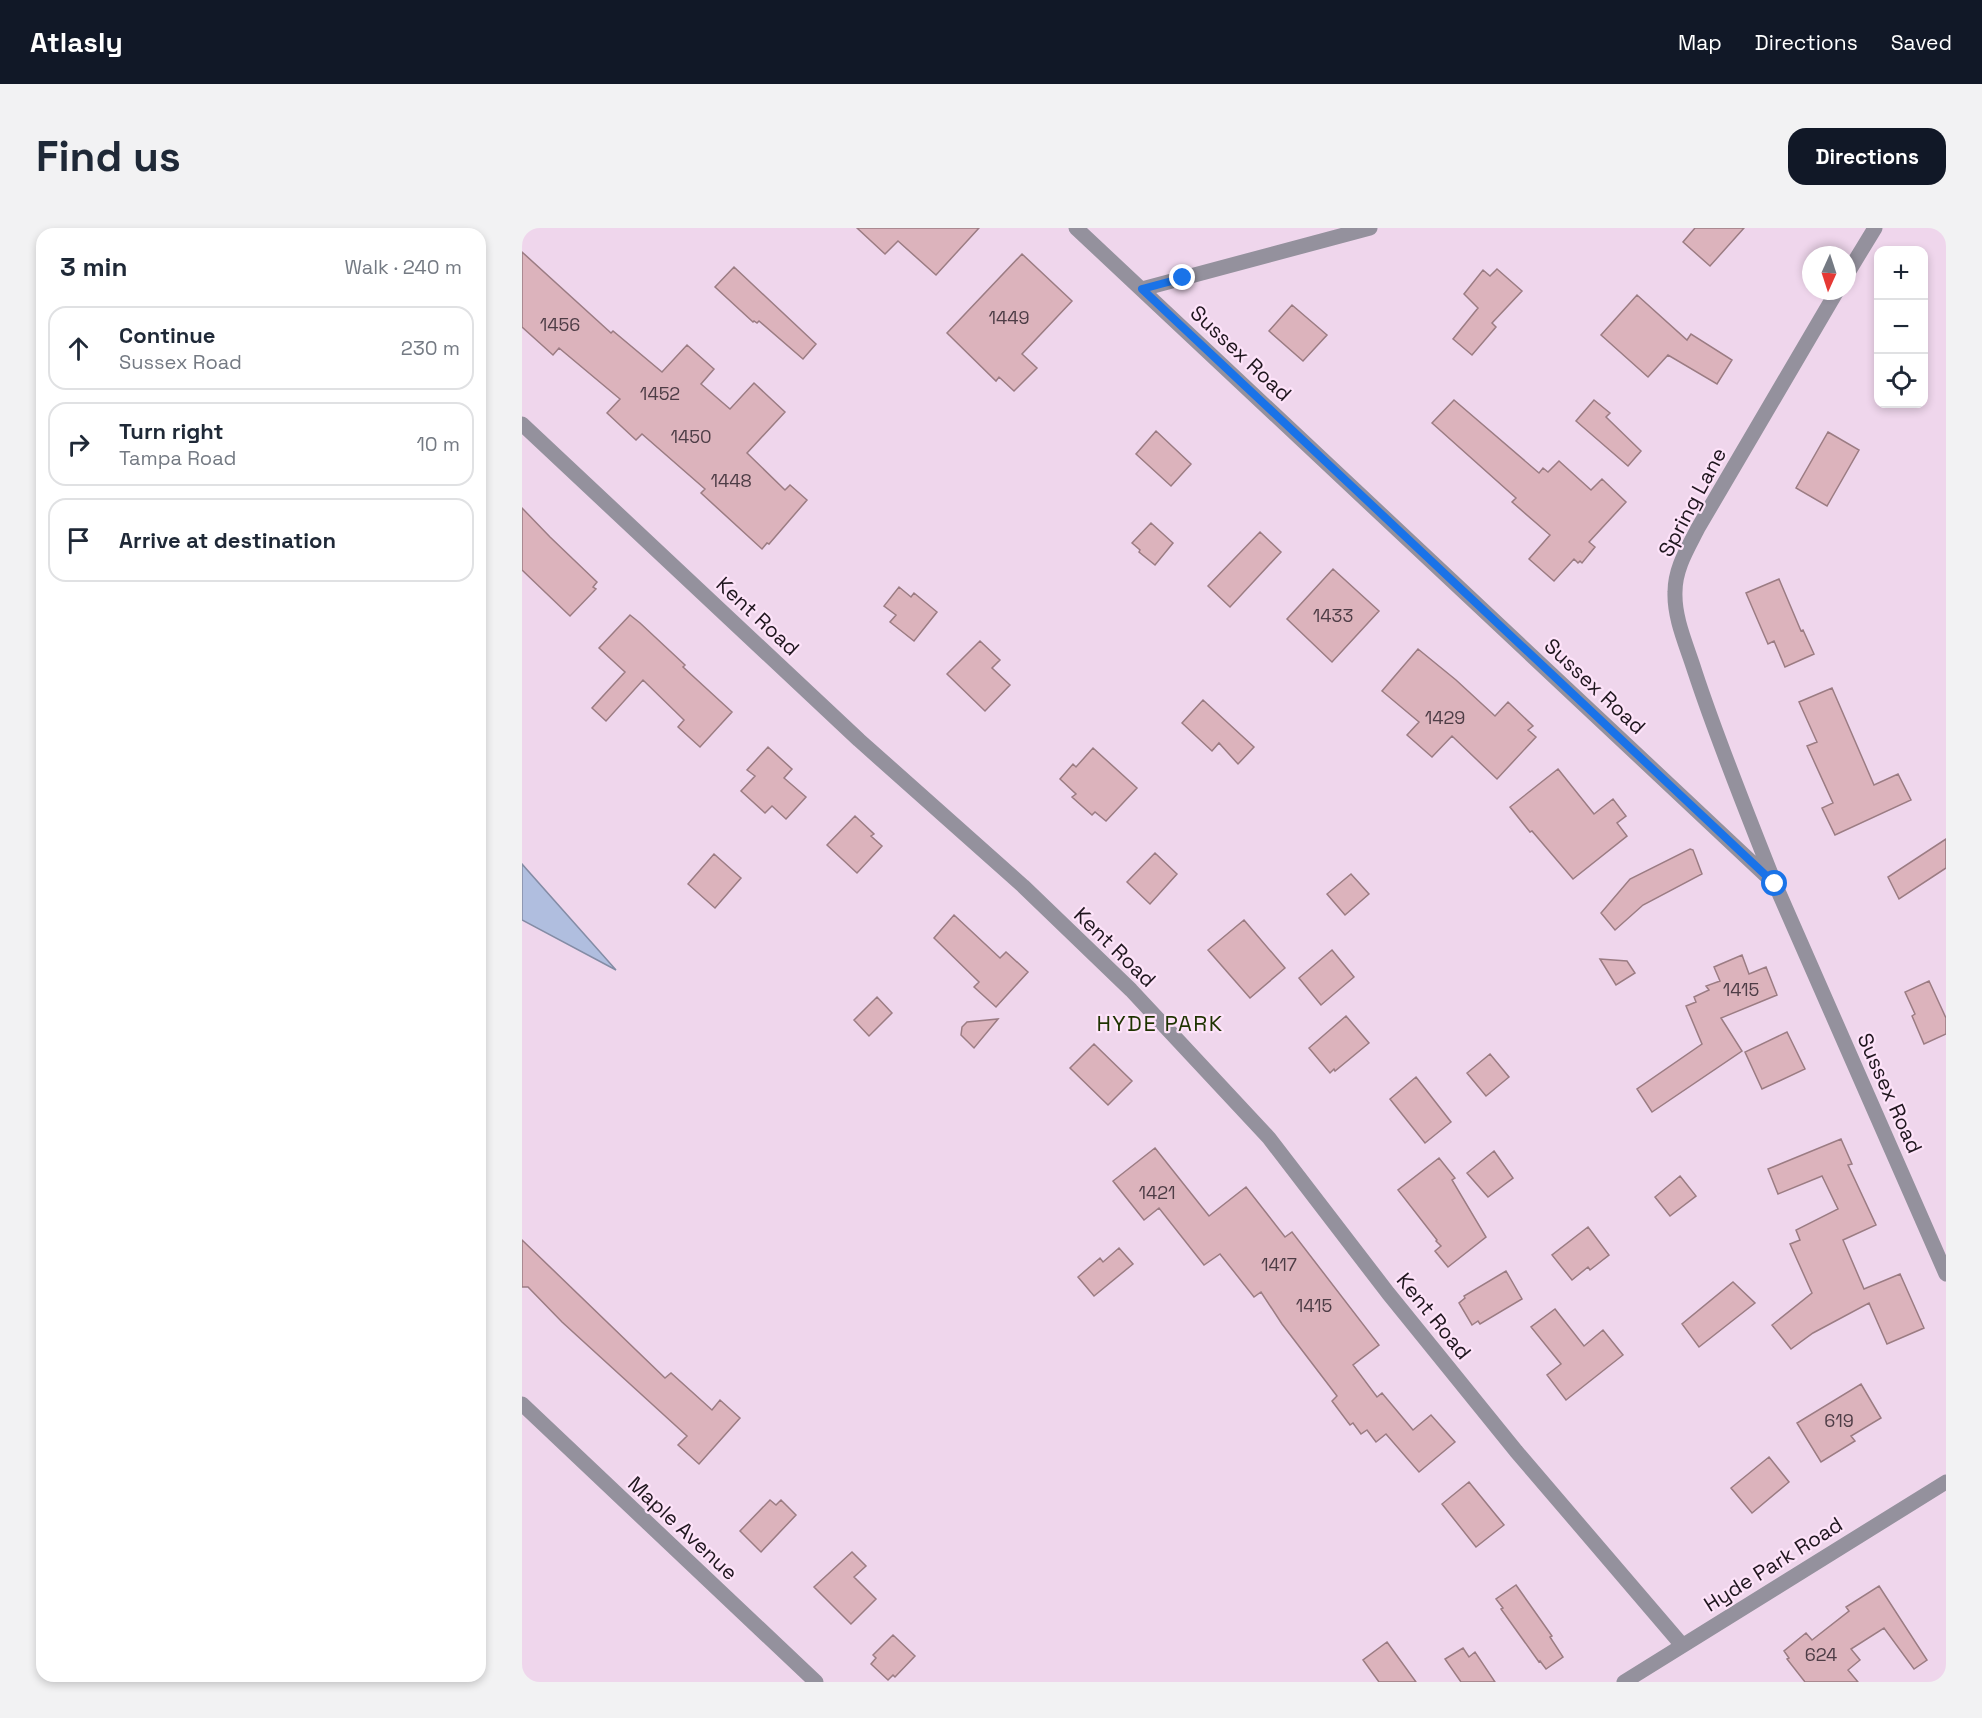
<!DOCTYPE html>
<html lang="en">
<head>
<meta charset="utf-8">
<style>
  :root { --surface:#fff; --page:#f2f2f3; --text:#1f2937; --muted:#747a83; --line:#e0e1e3; --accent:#111827 }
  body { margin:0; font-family:"Space Grotesk",sans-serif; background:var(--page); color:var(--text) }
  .controls { position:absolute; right:18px; top:18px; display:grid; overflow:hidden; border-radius:12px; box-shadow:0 3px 9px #0003 }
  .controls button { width:54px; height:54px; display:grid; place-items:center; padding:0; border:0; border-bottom:2px solid var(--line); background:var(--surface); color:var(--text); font:30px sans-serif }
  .compass { position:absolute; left:1280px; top:18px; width:54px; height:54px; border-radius:50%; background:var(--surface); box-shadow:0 3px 9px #0003; rotate:183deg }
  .stop { position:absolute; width:18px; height:18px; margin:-14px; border:4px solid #1a73e8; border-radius:50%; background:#fff }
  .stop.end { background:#1a73e8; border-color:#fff; box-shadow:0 2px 6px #0008 }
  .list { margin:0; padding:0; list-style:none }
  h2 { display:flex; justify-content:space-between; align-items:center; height:78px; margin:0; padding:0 24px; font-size:26px }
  h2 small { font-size:20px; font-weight:400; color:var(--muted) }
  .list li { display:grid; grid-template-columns:39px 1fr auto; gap:18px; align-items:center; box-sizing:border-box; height:84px; margin:0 12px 12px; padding:0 12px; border:2px solid var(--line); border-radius:18px }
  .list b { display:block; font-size:22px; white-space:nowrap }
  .list p { margin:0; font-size:20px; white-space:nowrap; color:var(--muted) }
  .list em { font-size:20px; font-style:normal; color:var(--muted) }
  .icon { flex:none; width:33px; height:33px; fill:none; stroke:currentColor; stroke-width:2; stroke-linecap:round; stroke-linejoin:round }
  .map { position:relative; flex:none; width:1424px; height:1454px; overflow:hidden; border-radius:18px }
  header { display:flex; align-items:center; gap:36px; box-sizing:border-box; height:84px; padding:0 30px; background:var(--accent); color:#fff }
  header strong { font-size:28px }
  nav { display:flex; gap:33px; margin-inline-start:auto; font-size:21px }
  .intro { display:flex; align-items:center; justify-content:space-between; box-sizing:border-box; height:144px; padding:0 36px }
  h1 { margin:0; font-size:42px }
  .button { padding:15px 27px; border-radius:18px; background:var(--accent); color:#fff; font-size:21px; font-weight:700 }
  main { display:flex; gap:36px; padding:0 36px }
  aside { flex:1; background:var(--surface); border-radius:18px; box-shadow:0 3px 9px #0003 }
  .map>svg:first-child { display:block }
  .water { fill:#b0bedf; stroke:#848ca5; stroke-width:1.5 }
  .building { fill:#dcb3bc; stroke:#9b7c83; stroke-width:1.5 }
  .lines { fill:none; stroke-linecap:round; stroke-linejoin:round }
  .minor { stroke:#94919d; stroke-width:15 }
  .route { stroke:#1a73e8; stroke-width:8 }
  .labels { text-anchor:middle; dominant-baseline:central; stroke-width:4.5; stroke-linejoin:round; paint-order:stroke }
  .number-label { font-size:18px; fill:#4e3d46 }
  .street-label { font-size:21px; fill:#1f161e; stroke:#fde3f9 }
  .neighbourhood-label { font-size:22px; letter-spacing:1.5px; fill:#1e3300; stroke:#fde3f9 }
</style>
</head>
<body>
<header>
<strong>Atlasly</strong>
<nav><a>Map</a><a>Directions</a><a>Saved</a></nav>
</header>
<div class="intro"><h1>Find us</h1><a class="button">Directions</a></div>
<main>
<aside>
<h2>3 min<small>Walk · 240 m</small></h2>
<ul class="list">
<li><svg class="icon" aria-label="ahead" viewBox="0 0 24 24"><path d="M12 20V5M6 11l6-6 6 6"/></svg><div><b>Continue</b><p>Sussex Road</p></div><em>230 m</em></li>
<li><svg class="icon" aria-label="right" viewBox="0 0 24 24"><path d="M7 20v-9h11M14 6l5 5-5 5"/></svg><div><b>Turn right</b><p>Tampa Road</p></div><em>10 m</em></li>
<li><svg class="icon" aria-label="arrive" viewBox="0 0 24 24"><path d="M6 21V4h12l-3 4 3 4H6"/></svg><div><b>Arrive at destination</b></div></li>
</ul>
</aside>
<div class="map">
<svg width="1424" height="1454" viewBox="0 0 1424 1454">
  <rect width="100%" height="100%" fill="#efd6ec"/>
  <path class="water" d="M 0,636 L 94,742 L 0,692 Z"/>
  <path class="building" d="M 335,0 L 457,0 L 414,47 L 376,13 L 363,26 Z
    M 1173,0 L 1222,0 L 1188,38 L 1161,14 Z
    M 0,24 L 89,105 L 91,103 L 140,144 L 165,117 L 192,141 L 179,156 L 208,181 L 232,155 L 263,184 L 225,225 L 263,262 L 268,257 L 285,272 L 247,316 L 245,315 L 240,321 L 179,265 L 183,261 L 120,206 L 114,212 L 85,185 L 98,171 L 37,120 L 31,127 L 0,99 Z
    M 500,26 L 550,73 L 500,126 L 515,140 L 492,163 L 477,149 L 474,153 L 425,105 Z
    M 212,39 L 294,116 L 281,131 L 237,93 L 235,95 L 232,93 L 231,94 L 193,59 Z
    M 975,41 L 1000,63 L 970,95 L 974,99 L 950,127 L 931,111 L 956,80 L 942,66 L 961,42 L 968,48 Z
    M 1115,67 L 1165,112 L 1169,106 L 1210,132 L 1195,156 L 1146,127 L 1126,149 L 1079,107 Z
    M 770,77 L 805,107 L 781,133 L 747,103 Z
    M 932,172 L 1017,245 L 1021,240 L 1026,244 L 1037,233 L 1069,262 L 1080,251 L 1104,274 L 1067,314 L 1073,319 L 1060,335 L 1058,333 L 1056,335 L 1052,331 L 1032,353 L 1007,331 L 1028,307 L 990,274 L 994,270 L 910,195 Z
    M 1072,172 L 1088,185 L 1084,189 L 1119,223 L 1106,238 L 1054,193 Z
    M 634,203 L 669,236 L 649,258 L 614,226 Z
    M 1306,204 L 1337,222 L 1305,278 L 1274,260 Z
    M 0,280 L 28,309 L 75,354 L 71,359 L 74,361 L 48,388 L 0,342 Z
    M 629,295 L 651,315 L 633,337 L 617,324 L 618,322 L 610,315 Z
    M 738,304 L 759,324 L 708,379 L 686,358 Z
    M 811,341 L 857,383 L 810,434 L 765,391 Z
    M 1257,351 L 1279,403 L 1281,402 L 1292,426 L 1263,439 L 1252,413 L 1246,416 L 1224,365 Z
    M 377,359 L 389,369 L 392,365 L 415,384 L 392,413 L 368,394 L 374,387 L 362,378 Z
    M 108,387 L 118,395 L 163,437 L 161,439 L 210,484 L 178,519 L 156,499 L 162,492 L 121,452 L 84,493 L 70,480 L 103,444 L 77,420 Z
    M 458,413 L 478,432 L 470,440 L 488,457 L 463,483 L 425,446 Z
    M 896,421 L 934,452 L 973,488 L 986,474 L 1011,498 L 1006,502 L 1014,509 L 975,551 L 930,508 L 910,529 L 885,507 L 897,494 L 860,463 Z
    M 1310,460 L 1352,557 L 1376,546 L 1389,572 L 1313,607 L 1300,580 L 1311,575 L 1285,518 L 1295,514 L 1277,474 Z
    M 681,472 L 732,519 L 716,536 L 697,515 L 690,523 L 660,495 Z
    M 246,519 L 270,541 L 262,550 L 284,569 L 264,591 L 250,578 L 243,585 L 219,563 L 233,548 L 225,542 Z
    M 571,520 L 615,560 L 584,593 L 573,584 L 570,587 L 550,569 L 554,566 L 538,551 L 551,536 L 554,539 Z
    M 1036,541 L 1072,586 L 1091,571 L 1104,588 L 1095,595 L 1105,608 L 1051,651 L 1010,603 L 1008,604 L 988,579 Z
    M 333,588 L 352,606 L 349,608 L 360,618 L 335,645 L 305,617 Z
    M 1424,611 L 1424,640 L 1377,671 L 1366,649 Z
    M 1168,621 L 1171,622 L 1180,646 L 1121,677 L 1093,702 L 1079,685 L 1108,651 Z
    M 633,625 L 655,646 L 628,676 L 605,654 Z
    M 192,626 L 219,650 L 193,680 L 166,656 Z
    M 829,646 L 847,666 L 823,687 L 805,666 Z
    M 432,687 L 478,730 L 484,724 L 506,744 L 474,779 L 452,759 L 457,754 L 412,710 Z
    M 722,692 L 763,740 L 728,770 L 686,722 Z
    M 810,722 L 832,749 L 799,777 L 777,750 Z
    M 1220,727 L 1227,746 L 1244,739 L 1255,767 L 1199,790 L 1220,823 L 1130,884 L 1115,861 L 1180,816 L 1164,778 L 1174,774 L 1172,769 L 1187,762 L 1184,758 L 1198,753 L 1192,739 Z
    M 1078,731 L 1105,733 L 1113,745 L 1094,757 Z
    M 1407,753 L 1424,790 L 1424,806 L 1402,816 L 1390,788 L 1393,786 L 1383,764 Z
    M 355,769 L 370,785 L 347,808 L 332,792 Z
    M 824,788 L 847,815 L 813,843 L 812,841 L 808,845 L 787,820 Z
    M 476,791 L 452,820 L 439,807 L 440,799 L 445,794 Z
    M 1265,804 L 1283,841 L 1240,861 L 1223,824 Z
    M 572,816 L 610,853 L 586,877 L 548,840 Z
    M 968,826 L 987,849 L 964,868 L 945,845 Z
    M 894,849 L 929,894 L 903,915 L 868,871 Z
    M 1319,911 L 1330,936 L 1326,937 L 1354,997 L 1321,1012 L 1342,1061 L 1378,1046 L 1402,1100 L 1365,1116 L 1347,1075 L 1291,1105 L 1269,1121 L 1250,1097 L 1290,1065 L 1268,1016 L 1278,1012 L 1274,1002 L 1316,981 L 1300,948 L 1256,966 L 1246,941 Z
    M 633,920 L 687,988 L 724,959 L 763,1009 L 770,1004 L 857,1117 L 831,1137 L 855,1169 L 860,1165 L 891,1202 L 909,1187 L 933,1214 L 897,1244 L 864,1206 L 854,1214 L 845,1202 L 839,1206 L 831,1195 L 828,1197 L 810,1173 L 815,1168 L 760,1096 L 739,1064 L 732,1069 L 698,1026 L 682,1037 L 637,980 L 622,992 L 591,953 Z
    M 972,923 L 991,950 L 966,969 L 945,945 Z
    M 917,930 L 933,950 L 930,952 L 964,1009 L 926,1039 L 913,1023 L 919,1018 L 914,1013 L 915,1012 L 876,962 Z
    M 1158,948 L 1174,968 L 1148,988 L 1133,969 Z
    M 1066,999 L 1087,1027 L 1068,1042 L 1066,1039 L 1050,1052 L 1030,1027 Z
    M 0,1012 L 143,1150 L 149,1145 L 190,1182 L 198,1172 L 218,1190 L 177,1236 L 156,1217 L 165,1208 L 40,1094 L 6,1059 L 0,1059 Z
    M 597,1020 L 611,1036 L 572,1068 L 556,1049 L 578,1030 L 581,1034 Z
    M 984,1043 L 1000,1071 L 958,1096 L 956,1093 L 950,1097 L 937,1075 L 943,1070 L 942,1068 Z
    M 1211,1054 L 1233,1075 L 1177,1119 L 1160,1096 Z
    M 1033,1081 L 1062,1118 L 1081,1102 L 1101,1127 L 1044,1172 L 1025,1147 L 1039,1136 L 1009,1099 Z
    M 1339,1156 L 1359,1190 L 1329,1208 L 1333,1213 L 1299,1234 L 1275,1195 Z
    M 1247,1229 L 1267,1254 L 1230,1285 L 1209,1260 Z
    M 947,1254 L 982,1297 L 954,1319 L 920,1276 Z
    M 248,1272 L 254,1277 L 259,1272 L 274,1287 L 239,1324 L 218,1303 Z
    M 330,1324 L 344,1338 L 332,1349 L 354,1371 L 329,1396 L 292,1359 Z
    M 994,1357 L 1030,1408 L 1028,1409 L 1041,1429 L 1024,1441 L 1018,1433 L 1017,1434 L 979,1381 L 981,1380 L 974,1371 Z
    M 1357,1358 L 1405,1432 L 1392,1441 L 1362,1400 L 1329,1421 L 1338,1432 L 1326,1442 L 1336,1454 L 1283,1454 L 1265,1431 L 1267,1430 L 1262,1423 L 1284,1405 L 1290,1412 L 1327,1383 L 1324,1379 Z
    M 371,1407 L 393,1428 L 373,1449 L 371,1447 L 366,1452 L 349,1436 L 354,1430 L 351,1427 Z
    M 865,1414 L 894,1454 L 857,1454 L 841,1432 Z
    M 941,1420 L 947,1429 L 953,1424 L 973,1454 L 939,1454 L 923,1431 Z"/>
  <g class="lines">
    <path class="minor" d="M 554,0 L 1253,656 L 1424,1046
      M 1325,46 L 1353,0
      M 620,61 L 848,0
      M 0,196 L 337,512 L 501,658 L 609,762 L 747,910 L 866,1065 L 994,1223 L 1160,1417
      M 1251,651 C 1224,582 1196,514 1173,444 C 1165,418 1152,391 1153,364 C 1153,340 1166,320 1176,300 L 1315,63
      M 0,1176 L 294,1454
      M 1102,1454 L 1424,1254"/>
  </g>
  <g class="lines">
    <path class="route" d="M 661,50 L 620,61 L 1253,656"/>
  </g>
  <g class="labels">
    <g class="number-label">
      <text x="487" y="89">1449</text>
      <text x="38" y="96">1456</text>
      <text x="138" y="165">1452</text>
      <text x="169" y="208">1450</text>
      <text x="209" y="252">1448</text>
      <text x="811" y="387">1433</text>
      <text x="923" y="489">1429</text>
      <text x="1219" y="761">1415</text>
      <text x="635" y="964">1421</text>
      <text x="757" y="1036">1417</text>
      <text x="792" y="1077">1415</text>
      <text x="1317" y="1192">619</text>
      <text x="1299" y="1426">624</text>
    </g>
    <g class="street-label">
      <text transform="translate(719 125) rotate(43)">Sussex Road</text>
      <text transform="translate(1170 274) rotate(-62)">Spring Lane</text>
      <text transform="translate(236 388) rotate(43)">Kent Road</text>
      <text transform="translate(1073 458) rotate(43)">Sussex Road</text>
      <text transform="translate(593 719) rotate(44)">Kent Road</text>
      <text transform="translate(1368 865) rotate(66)">Sussex Road</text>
      <text transform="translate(912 1088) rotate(51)">Kent Road</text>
      <text transform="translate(161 1300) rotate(43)">Maple Avenue</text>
      <text transform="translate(1251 1336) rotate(-32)">Hyde Park Road</text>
    </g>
    <g class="neighbourhood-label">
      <text x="638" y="795">HYDE PARK</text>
    </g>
  </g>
</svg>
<div class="controls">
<button>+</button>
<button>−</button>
<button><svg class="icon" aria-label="locate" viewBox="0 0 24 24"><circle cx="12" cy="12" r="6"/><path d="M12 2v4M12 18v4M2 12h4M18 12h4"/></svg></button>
</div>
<svg class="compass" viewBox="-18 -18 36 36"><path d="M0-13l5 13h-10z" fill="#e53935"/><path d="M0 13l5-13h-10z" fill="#747a83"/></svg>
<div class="stop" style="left:1253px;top:656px"></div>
<div class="stop end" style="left:661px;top:50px"></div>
</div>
</main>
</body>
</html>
